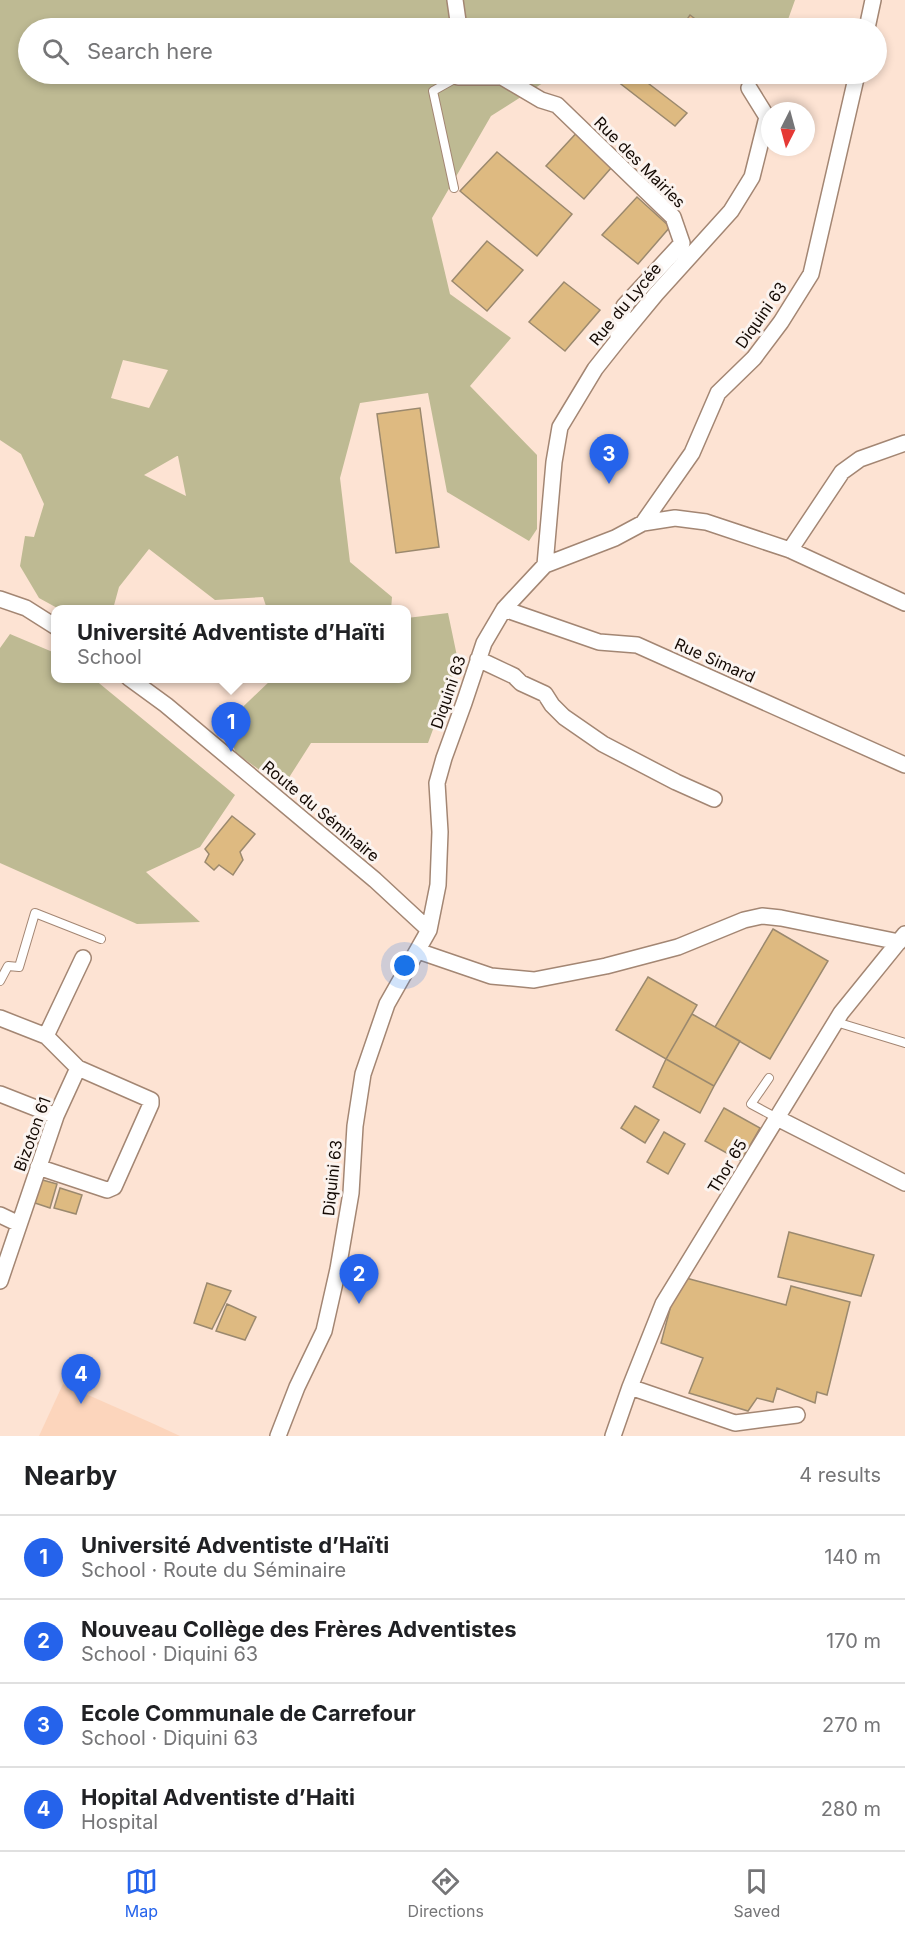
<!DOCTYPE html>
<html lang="en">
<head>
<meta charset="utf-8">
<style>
  :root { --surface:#fff; --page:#f6f6f6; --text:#202124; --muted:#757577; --line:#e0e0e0; --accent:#2563eb }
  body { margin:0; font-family:Inter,sans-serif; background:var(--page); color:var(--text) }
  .compass { position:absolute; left:761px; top:102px; width:54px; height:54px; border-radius:50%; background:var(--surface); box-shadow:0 3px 9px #0003; rotate:186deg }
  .you { position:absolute; left:405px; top:966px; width:21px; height:21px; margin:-15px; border:4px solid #fff; border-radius:50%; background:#1a73e8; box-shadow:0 0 0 9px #1a73e833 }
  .badge { display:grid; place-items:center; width:39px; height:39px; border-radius:50%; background:var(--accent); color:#fff; font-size:20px; font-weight:700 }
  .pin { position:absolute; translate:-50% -50px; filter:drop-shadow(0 2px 3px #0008) }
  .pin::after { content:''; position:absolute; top:32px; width:21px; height:18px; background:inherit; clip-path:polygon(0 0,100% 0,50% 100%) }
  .popup { position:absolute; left:51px; top:605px; width:360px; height:78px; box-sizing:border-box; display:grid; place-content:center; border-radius:12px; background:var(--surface); filter:drop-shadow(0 2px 4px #0005); font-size:20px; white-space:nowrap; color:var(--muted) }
  .popup b { font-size:22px; color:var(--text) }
  .popup::after { content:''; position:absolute; left:50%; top:100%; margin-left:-12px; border:12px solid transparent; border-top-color:var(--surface) }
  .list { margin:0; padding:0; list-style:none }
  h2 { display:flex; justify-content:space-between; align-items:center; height:78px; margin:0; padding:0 24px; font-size:26px }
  h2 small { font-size:20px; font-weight:400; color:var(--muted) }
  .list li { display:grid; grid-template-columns:39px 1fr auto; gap:18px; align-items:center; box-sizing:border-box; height:84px; padding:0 24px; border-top:2px solid var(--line) }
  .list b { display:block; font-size:22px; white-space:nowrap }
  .list p { margin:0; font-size:20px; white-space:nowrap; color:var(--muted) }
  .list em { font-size:20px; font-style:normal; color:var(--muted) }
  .icon { flex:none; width:33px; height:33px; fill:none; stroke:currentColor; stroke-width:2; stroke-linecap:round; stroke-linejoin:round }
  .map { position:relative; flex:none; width:905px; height:1436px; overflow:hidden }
  .search { position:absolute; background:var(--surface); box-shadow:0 3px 9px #0003; left:18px; right:18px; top:18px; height:66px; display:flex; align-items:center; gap:15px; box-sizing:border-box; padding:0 21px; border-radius:33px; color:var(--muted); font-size:22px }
  .sheet { height:414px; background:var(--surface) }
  nav { display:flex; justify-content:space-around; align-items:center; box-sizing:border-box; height:84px; border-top:2px solid var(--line); background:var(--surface); font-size:16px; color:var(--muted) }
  nav a { display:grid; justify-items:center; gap:3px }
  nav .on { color:var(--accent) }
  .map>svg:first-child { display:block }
  .built { fill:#fcd5bc }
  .green { fill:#beba93; fill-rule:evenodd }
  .building { fill:#deba81; stroke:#9b896e; stroke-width:1.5 }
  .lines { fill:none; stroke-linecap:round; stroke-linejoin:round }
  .lane-casing { stroke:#a38673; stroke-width:10 }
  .street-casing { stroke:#a38673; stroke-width:18 }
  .lane { stroke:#fff; stroke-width:8 }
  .street { stroke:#fff; stroke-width:15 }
  .labels { text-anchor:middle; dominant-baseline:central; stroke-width:6; stroke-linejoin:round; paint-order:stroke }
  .street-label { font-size:16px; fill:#140a04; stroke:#fbf4f0 }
</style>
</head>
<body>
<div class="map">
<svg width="905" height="1436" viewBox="0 0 905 1436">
  <rect width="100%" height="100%" fill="#fde3d3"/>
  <path class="built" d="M 63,1384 L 154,1424 L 180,1436 L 39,1436 Z"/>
  <path class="green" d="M 0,0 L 795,0 L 785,28 L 681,28 L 667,23 L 652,28 L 28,28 L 28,74 L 557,74 L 491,116 L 432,218 L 450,294 L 511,338 L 470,386 L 537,455 L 537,529 L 529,541 L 447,492 L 428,393 L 360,403 L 340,478 L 350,562 L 392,597 L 391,610 L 267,609 L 263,597 L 215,600 L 149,549 L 119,587 L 113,609 L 59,609 L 39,598 L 20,566 L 25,536 L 34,537 L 44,504 L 21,454 L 0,440 ZM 123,360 L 168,370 L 149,408 L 111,398 ZM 177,456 L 178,456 L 186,496 L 144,475 Z
    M 448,613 L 458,661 L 428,743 L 311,743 L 283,787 L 236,753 L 224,725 L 272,679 L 406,678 L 407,618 Z
    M 10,634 L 55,653 L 56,678 L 94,679 L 235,795 L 200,847 L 146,872 L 200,922 L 137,924 L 0,863 L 0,648 Z"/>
  <path class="building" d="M 690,15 L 707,28 L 681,28 Z
    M 608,74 L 636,74 L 687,113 L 675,126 Z
    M 737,74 L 763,74 L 755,86 Z
    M 581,128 L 618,160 L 584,199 L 546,166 Z
    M 497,152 L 572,214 L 537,256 L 460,191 Z
    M 637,197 L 670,227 L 638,264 L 602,235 Z
    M 487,241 L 523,270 L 487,311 L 452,281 Z
    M 564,282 L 600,310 L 565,351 L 529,322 Z
    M 420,408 L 439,547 L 396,553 L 377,414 Z
    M 232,816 L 255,834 L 240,852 L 243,860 L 233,875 L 219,865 L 214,870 L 205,862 L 209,854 L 205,849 Z
    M 773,929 L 828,961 L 770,1059 L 715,1027 Z
    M 648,977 L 697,1005 L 666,1059 L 616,1030 Z
    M 692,1014 L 740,1041 L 714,1086 L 666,1059 Z
    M 666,1059 L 714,1086 L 700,1113 L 653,1087 Z
    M 635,1106 L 659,1120 L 645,1143 L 621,1128 Z
    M 724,1108 L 760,1128 L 741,1161 L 705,1141 Z
    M 664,1132 L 685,1144 L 668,1174 L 647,1162 Z
    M 39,1179 L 57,1184 L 50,1208 L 32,1202 Z
    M 60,1188 L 82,1195 L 76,1214 L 54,1208 Z
    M 789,1232 L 874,1255 L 861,1296 L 778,1277 Z
    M 686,1278 L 786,1305 L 791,1286 L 850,1302 L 827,1395 L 817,1392 L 815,1403 L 777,1388 L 773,1402 L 757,1398 L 748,1411 L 689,1393 L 703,1358 L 661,1343 L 671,1305 Z
    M 207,1283 L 231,1291 L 212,1329 L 194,1323 Z
    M 227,1304 L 256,1317 L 245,1340 L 216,1331 Z"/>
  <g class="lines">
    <g class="lane-casing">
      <path id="lane" d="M 454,188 L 433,91 L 458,77
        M 0,981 L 8,966 L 19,967 L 35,913 L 101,939
        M 836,1022 L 905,1043
        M 769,1078 L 751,1104 L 777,1118"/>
    </g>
    <g class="street-casing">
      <path id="street" d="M 455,0 L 459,28
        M 867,28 L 873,0
        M 458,74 L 458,77 L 502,77 L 541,100 L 557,105 L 673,217 L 682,243 L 624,306 L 618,337
        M 643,523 L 675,518 L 706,522 L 790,550 L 905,603
        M 790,550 L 842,472 L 860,459 L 905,443
        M 545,565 L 554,462 L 560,427 L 595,369 L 618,340 L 656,294 L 731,211 L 752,177 L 767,117 L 749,88
        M 0,599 L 26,608 L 56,627
        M 504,609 L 599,642 L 637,645 L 905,765
        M 478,659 L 514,676 L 521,683 L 545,694 L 552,705 L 564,717 L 603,744 L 676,782 L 714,799
        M 129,678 L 166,705 L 375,880 L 429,930
        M 418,951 L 491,976 L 534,980 L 606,966 L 678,947 L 744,920 L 762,916 L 781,918 L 899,942
        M 0,1018 L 46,1036 L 78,1068 L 151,1100 L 151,1104 L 114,1187 L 107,1190 L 38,1167
        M 46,1036 L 83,958
        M 0,1094 L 56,1116
        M 777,1118 L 905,1183
        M 0,1215 L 19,1224
        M 0,1281 L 56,1116 L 78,1068
        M 630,1387 L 735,1423 L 797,1415
        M 278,1436 L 297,1387 L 324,1331 L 338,1269 L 351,1193 L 355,1126 L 363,1074 L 387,1004 L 429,930 L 438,885 L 440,832 L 437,783 L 444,758 L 464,703 L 484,643 L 504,609 L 545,565 L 615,538 L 643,523 L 692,453 L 718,393 L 754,358 L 781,322 L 811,274 L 857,74
        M 613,1436 L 630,1387 L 663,1304 L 841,1013 L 905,934"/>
    </g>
    <use href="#lane" class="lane"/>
    <use href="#street" class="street"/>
  </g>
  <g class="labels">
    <g class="street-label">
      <text transform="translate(640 162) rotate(45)">Rue des Mairies</text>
      <text transform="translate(625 304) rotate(-50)">Rue du Lycée</text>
      <text transform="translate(761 315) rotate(-55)">Diquini 63</text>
      <text transform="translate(715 660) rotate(24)">Rue Simard</text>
      <text transform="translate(448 692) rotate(-71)">Diquini 63</text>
      <text transform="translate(321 811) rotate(40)">Route du Séminaire</text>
      <text transform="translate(32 1134) rotate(-70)">Bizoton 61</text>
      <text transform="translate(727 1166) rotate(-59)">Thor 65</text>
      <text transform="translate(332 1178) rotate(-84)">Diquini 63</text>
    </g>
  </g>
</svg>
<svg class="compass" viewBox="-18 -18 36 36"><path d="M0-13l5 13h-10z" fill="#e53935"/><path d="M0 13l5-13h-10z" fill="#757577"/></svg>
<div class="you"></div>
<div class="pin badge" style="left:231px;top:752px">1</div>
<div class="popup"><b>Université Adventiste d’Haïti</b>School</div>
<div class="pin badge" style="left:359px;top:1304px">2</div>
<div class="pin badge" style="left:609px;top:484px">3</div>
<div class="pin badge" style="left:81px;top:1404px">4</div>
<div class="search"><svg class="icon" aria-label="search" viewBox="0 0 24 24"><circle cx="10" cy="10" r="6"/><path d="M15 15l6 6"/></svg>Search here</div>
</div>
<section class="sheet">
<h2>Nearby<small>4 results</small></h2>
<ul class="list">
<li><span class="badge">1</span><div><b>Université Adventiste d’Haïti</b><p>School · Route du Séminaire</p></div><em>140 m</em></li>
<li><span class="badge">2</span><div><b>Nouveau Collège des Frères Adventistes</b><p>School · Diquini 63</p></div><em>170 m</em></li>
<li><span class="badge">3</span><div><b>Ecole Communale de Carrefour</b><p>School · Diquini 63</p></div><em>270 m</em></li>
<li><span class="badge">4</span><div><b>Hopital Adventiste d’Haiti</b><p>Hospital</p></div><em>280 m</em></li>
</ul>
</section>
<nav>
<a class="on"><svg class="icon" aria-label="map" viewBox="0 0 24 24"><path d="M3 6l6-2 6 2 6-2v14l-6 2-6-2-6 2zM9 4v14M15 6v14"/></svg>Map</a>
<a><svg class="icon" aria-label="directions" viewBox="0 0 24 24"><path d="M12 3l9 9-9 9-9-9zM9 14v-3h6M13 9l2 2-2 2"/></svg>Directions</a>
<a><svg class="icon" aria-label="saved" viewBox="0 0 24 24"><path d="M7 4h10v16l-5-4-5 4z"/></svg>Saved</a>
</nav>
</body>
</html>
